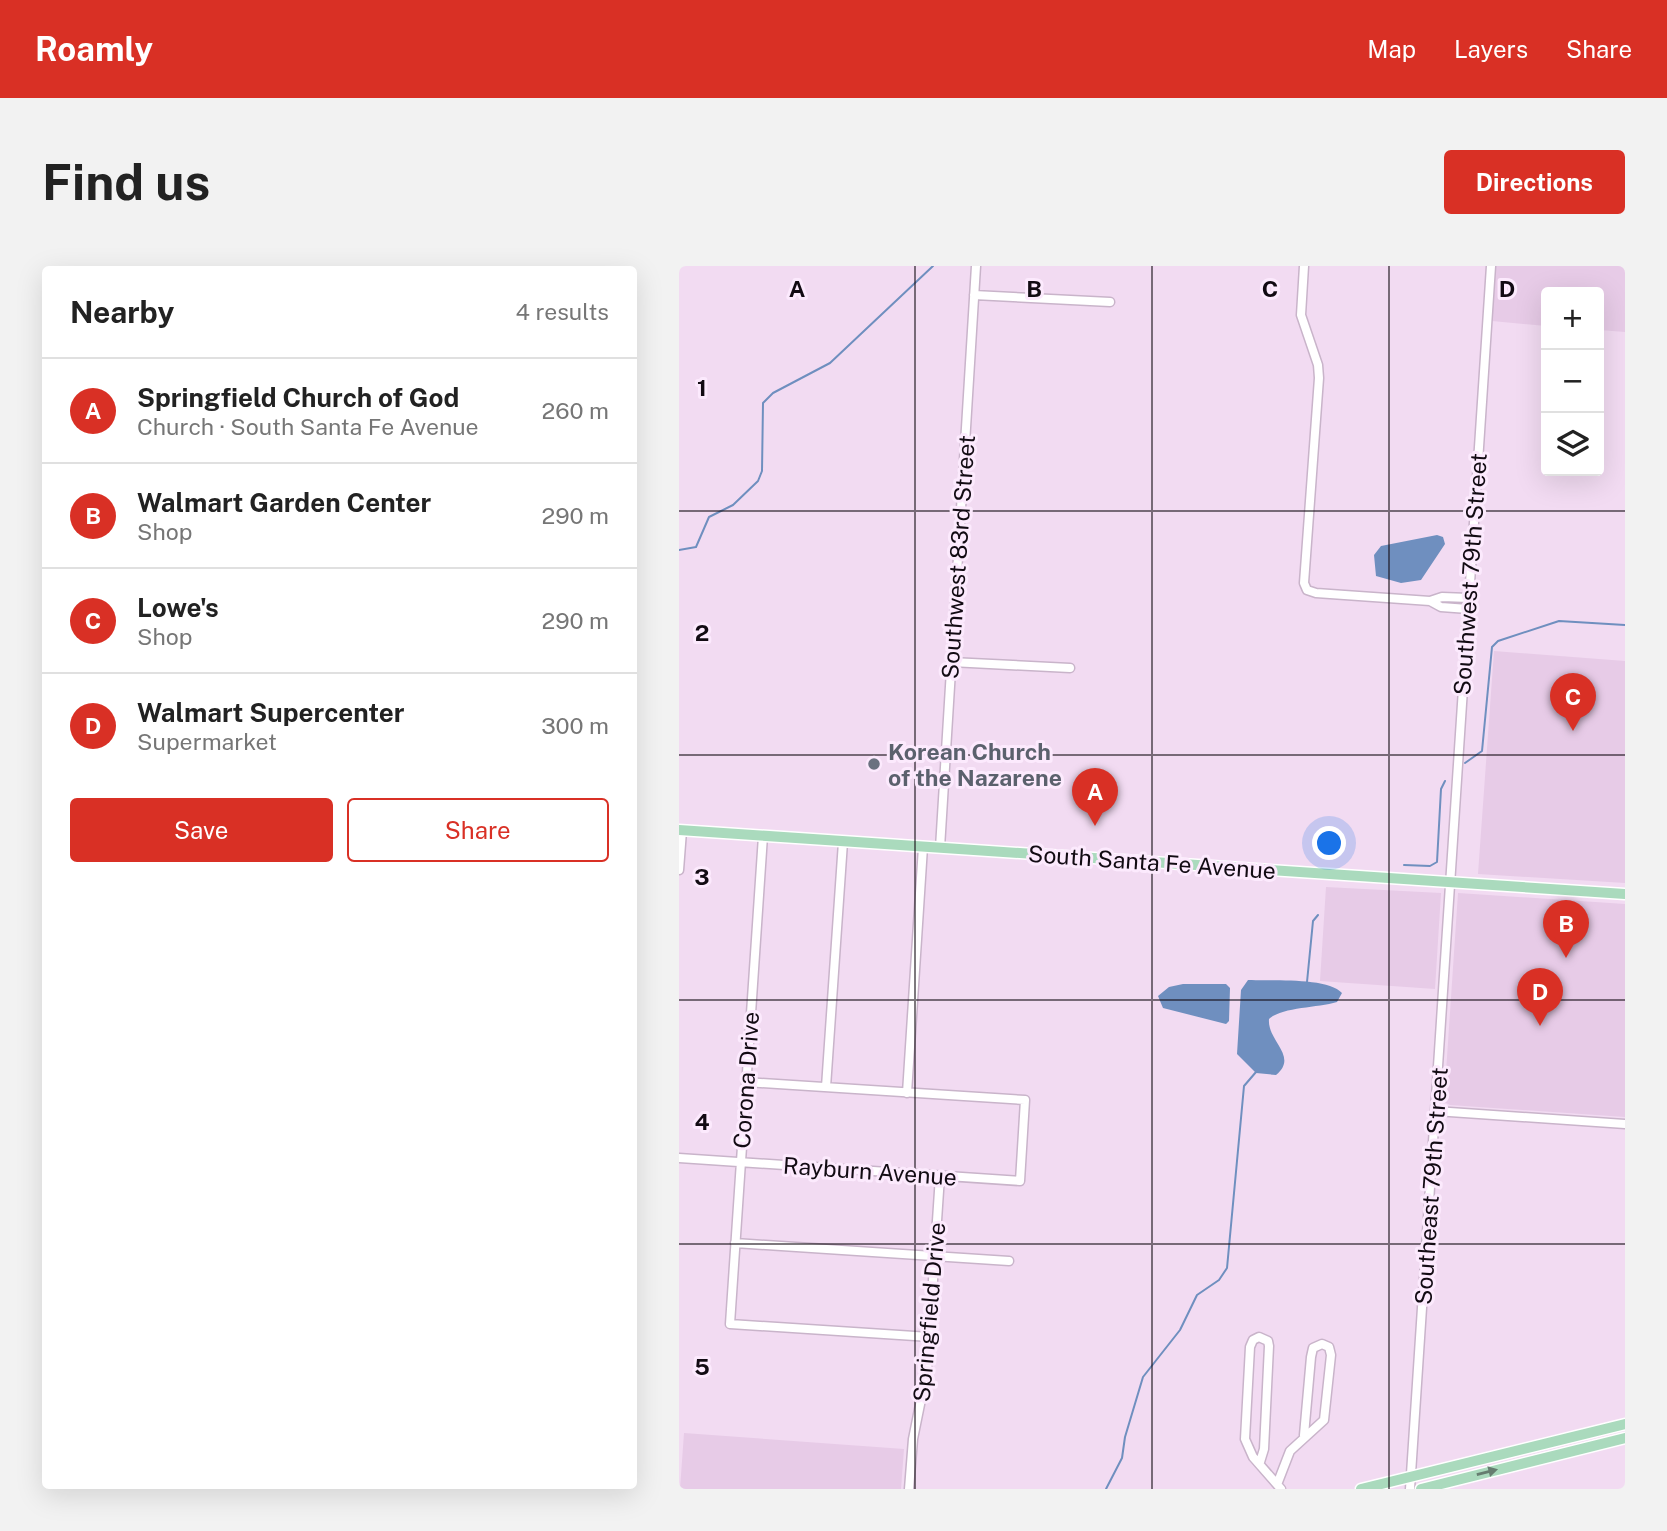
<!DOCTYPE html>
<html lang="en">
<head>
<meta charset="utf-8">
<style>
  :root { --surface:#fff; --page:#f2f2f2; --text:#222; --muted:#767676; --line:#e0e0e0; --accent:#d93025 }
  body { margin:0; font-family:"Public Sans",sans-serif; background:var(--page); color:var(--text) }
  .controls { position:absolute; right:21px; top:21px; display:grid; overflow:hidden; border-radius:7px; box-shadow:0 7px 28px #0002 }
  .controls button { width:63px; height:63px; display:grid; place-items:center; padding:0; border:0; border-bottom:2px solid var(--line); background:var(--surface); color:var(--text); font:35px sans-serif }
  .you { position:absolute; left:651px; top:578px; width:24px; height:24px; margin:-18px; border:5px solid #fff; border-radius:50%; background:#1a73e8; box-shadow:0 0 0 10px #1a73e833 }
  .badge { display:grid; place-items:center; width:46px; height:46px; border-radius:50%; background:var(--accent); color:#fff; font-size:23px; font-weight:700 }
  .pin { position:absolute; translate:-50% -58px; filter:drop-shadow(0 2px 4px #0008) }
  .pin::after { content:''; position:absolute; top:37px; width:24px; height:21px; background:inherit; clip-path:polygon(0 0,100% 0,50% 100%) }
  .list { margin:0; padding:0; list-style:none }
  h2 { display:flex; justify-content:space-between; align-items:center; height:91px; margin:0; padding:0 28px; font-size:30px }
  h2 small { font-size:23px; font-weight:400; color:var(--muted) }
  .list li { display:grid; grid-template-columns:46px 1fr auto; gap:21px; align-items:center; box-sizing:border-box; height:105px; padding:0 28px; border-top:2px solid var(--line) }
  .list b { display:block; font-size:26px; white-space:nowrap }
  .list p { margin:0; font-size:23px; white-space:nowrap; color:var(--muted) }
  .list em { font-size:23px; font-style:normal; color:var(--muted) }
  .actions { display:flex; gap:14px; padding:21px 28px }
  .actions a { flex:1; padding:16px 0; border:2px solid var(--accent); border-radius:7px; text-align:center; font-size:24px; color:var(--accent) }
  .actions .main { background:var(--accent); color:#fff }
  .icon { flex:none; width:38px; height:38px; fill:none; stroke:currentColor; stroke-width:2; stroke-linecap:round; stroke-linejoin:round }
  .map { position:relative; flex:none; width:946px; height:1223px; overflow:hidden; border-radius:7px }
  header { display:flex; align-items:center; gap:42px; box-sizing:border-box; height:98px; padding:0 35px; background:var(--accent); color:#fff }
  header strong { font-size:33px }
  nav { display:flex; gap:38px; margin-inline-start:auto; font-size:24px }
  .intro { display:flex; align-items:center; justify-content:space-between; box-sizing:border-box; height:168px; padding:0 42px }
  h1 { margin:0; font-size:49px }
  .button { padding:18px 32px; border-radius:7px; background:var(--accent); color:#fff; font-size:24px; font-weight:700 }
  main { display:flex; gap:42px; padding:0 42px }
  aside { flex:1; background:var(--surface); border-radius:7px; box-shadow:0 7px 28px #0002 }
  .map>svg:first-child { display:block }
  .built { fill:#e7cbe7 }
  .water { fill:#6f8fbf }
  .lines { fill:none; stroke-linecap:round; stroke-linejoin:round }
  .stream { stroke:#6f8fbf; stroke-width:2 }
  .minor-casing { stroke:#c9b4ca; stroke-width:11 }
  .major-casing { stroke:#fff; stroke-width:13 }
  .minor { stroke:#fff; stroke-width:8 }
  .major { stroke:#aadabd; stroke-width:10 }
  .oneway { fill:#667d70 }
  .grid { fill:none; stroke:#120b13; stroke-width:2; stroke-opacity:0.55 }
  .worship-dot { fill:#6b7280; stroke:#fceafd; stroke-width:2.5 }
  .labels { text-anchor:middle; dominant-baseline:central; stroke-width:6; stroke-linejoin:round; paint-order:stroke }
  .street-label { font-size:23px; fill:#120b13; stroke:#fceafd }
  .worship-label { font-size:23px; font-weight:bold; fill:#5b616d; stroke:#fceafd; text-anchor:start }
  .grid-label { font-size:23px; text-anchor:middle; font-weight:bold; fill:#120b13; stroke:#fceafd; stroke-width:6; stroke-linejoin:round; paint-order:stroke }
</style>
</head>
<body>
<header>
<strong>Roamly</strong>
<nav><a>Map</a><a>Layers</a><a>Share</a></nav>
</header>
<div class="intro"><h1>Find us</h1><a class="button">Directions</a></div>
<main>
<aside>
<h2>Nearby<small>4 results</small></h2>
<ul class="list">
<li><span class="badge">A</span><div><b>Springfield Church of God</b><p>Church · South Santa Fe Avenue</p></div><em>260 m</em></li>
<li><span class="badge">B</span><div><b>Walmart Garden Center</b><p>Shop</p></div><em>290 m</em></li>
<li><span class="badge">C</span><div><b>Lowe's</b><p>Shop</p></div><em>290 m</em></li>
<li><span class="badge">D</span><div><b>Walmart Supercenter</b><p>Supermarket</p></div><em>300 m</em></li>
</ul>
<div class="actions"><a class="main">Save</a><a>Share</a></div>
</aside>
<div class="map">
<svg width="946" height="1223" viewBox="0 0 946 1223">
  <rect width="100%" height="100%" fill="#f2dbf2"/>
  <path class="built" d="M 817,0 L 946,0 L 946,66 L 920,64 L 920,26 L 867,26 L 867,60 L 813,55 Z
    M 815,385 L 946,395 L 946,617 L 799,608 Z
    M 647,621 L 762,627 L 756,723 L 641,715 Z
    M 779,627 L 946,638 L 946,851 L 771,839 L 765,836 Z
    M 5,1167 L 225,1183 L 222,1223 L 1,1223 Z"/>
  <path class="water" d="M 758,269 L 764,271 L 766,278 L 742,314 L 722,317 L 697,310 L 695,289 L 702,280 Z
    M 569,714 C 592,715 649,711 663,727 L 658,736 C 638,742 603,741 590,753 C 588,775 620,790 597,809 L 577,807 L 558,788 L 562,724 Z
    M 504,718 L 547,718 L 551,722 L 550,755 L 547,758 L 484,742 L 479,730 L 490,721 Z"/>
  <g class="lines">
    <path class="stream" d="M 0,284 L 17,281 L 30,251 L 54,239 L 79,215 L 83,205 L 84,137 L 94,127 L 151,97 L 254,0
      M 786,497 L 803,485 L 813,381 L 819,375 L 880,355 L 946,359
      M 725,599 L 751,600 L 758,596 L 762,523 L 766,515
      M 628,716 L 634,655 L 639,649
      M 427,1223 L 443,1192 L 446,1171 L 464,1111 L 501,1064 L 518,1029 L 540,1014 L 548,1002 L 565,820 L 577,806"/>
    <g class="minor-casing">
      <path id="minor" d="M 625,0 L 622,49 L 639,99 L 640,112 L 625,317 L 628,324 L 637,327 L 751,335 L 762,341 L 789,343
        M 295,29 L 431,36
        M 751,335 L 763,331 L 790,332
        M 272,396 L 391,402
        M 84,570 L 51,1058 L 251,1071
        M 261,582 L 297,0
        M 0,604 L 3,565
        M 147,821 L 164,576
        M 228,827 L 244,581
        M 756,845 L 946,858
        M 0,892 L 341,915 L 346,834 L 67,816
        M 56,977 L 330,995
        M 581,1196 L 585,1183 L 590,1080 L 589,1075 L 580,1071 L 574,1074 L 571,1081 L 566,1173 L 574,1191 L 602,1223
        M 599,1216 L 611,1185 L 645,1154 L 652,1089 L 650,1081 L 643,1078 L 634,1082 L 632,1091 L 625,1169
        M 230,1223 L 234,1173 L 248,1104 L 261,910
        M 731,1223 L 812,0"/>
    </g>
    <g class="major-casing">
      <path id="major" d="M 0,564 L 946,628
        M 682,1223 L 946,1158
        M 742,1223 L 946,1172"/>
    </g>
    <use href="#minor" class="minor"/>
    <use href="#major" class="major"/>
  </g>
  <defs><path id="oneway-solid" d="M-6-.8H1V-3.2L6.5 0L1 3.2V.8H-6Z" transform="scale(1.75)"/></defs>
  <use class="oneway" href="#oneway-solid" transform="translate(808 1206) rotate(-14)"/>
  <path class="grid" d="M 236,0 L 236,1223M 473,0 L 473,1223M 710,0 L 710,1223M 0,245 L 946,245M 0,489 L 946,489M 0,734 L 946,734M 0,978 L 946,978"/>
  <circle class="worship-dot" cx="195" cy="498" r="7"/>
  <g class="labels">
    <g class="street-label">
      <text transform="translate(279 291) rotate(-86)">Southwest 83rd Street</text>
      <text transform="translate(791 308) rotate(-86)">Southwest 79th Street</text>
      <text transform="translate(473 596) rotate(4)">South Santa Fe Avenue</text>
      <text transform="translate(67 814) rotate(-86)">Corona Drive</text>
      <text transform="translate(191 905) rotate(4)">Rayburn Avenue</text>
      <text transform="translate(752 920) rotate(-86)">Southeast 79th Street</text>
      <text transform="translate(250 1046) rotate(-85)">Springfield Drive</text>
    </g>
    <g class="worship-label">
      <text x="209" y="485">Korean Church<tspan x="209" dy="26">of the Nazarene</tspan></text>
    </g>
  </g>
  <g class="grid-label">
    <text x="118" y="31">A</text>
    <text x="355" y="31">B</text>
    <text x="591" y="31">C</text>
    <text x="828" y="31">D</text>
    <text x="23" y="130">1</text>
    <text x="23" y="375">2</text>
    <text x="23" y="619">3</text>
    <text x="23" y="864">4</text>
    <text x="23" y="1109">5</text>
  </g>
</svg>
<div class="controls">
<button>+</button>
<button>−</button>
<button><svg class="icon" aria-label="layers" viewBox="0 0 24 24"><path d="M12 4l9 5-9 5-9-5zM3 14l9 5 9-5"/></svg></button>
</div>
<div class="you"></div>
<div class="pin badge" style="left:416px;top:560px">A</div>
<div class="pin badge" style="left:887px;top:692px">B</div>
<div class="pin badge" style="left:894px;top:465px">C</div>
<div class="pin badge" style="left:861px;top:760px">D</div>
</div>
</main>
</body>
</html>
